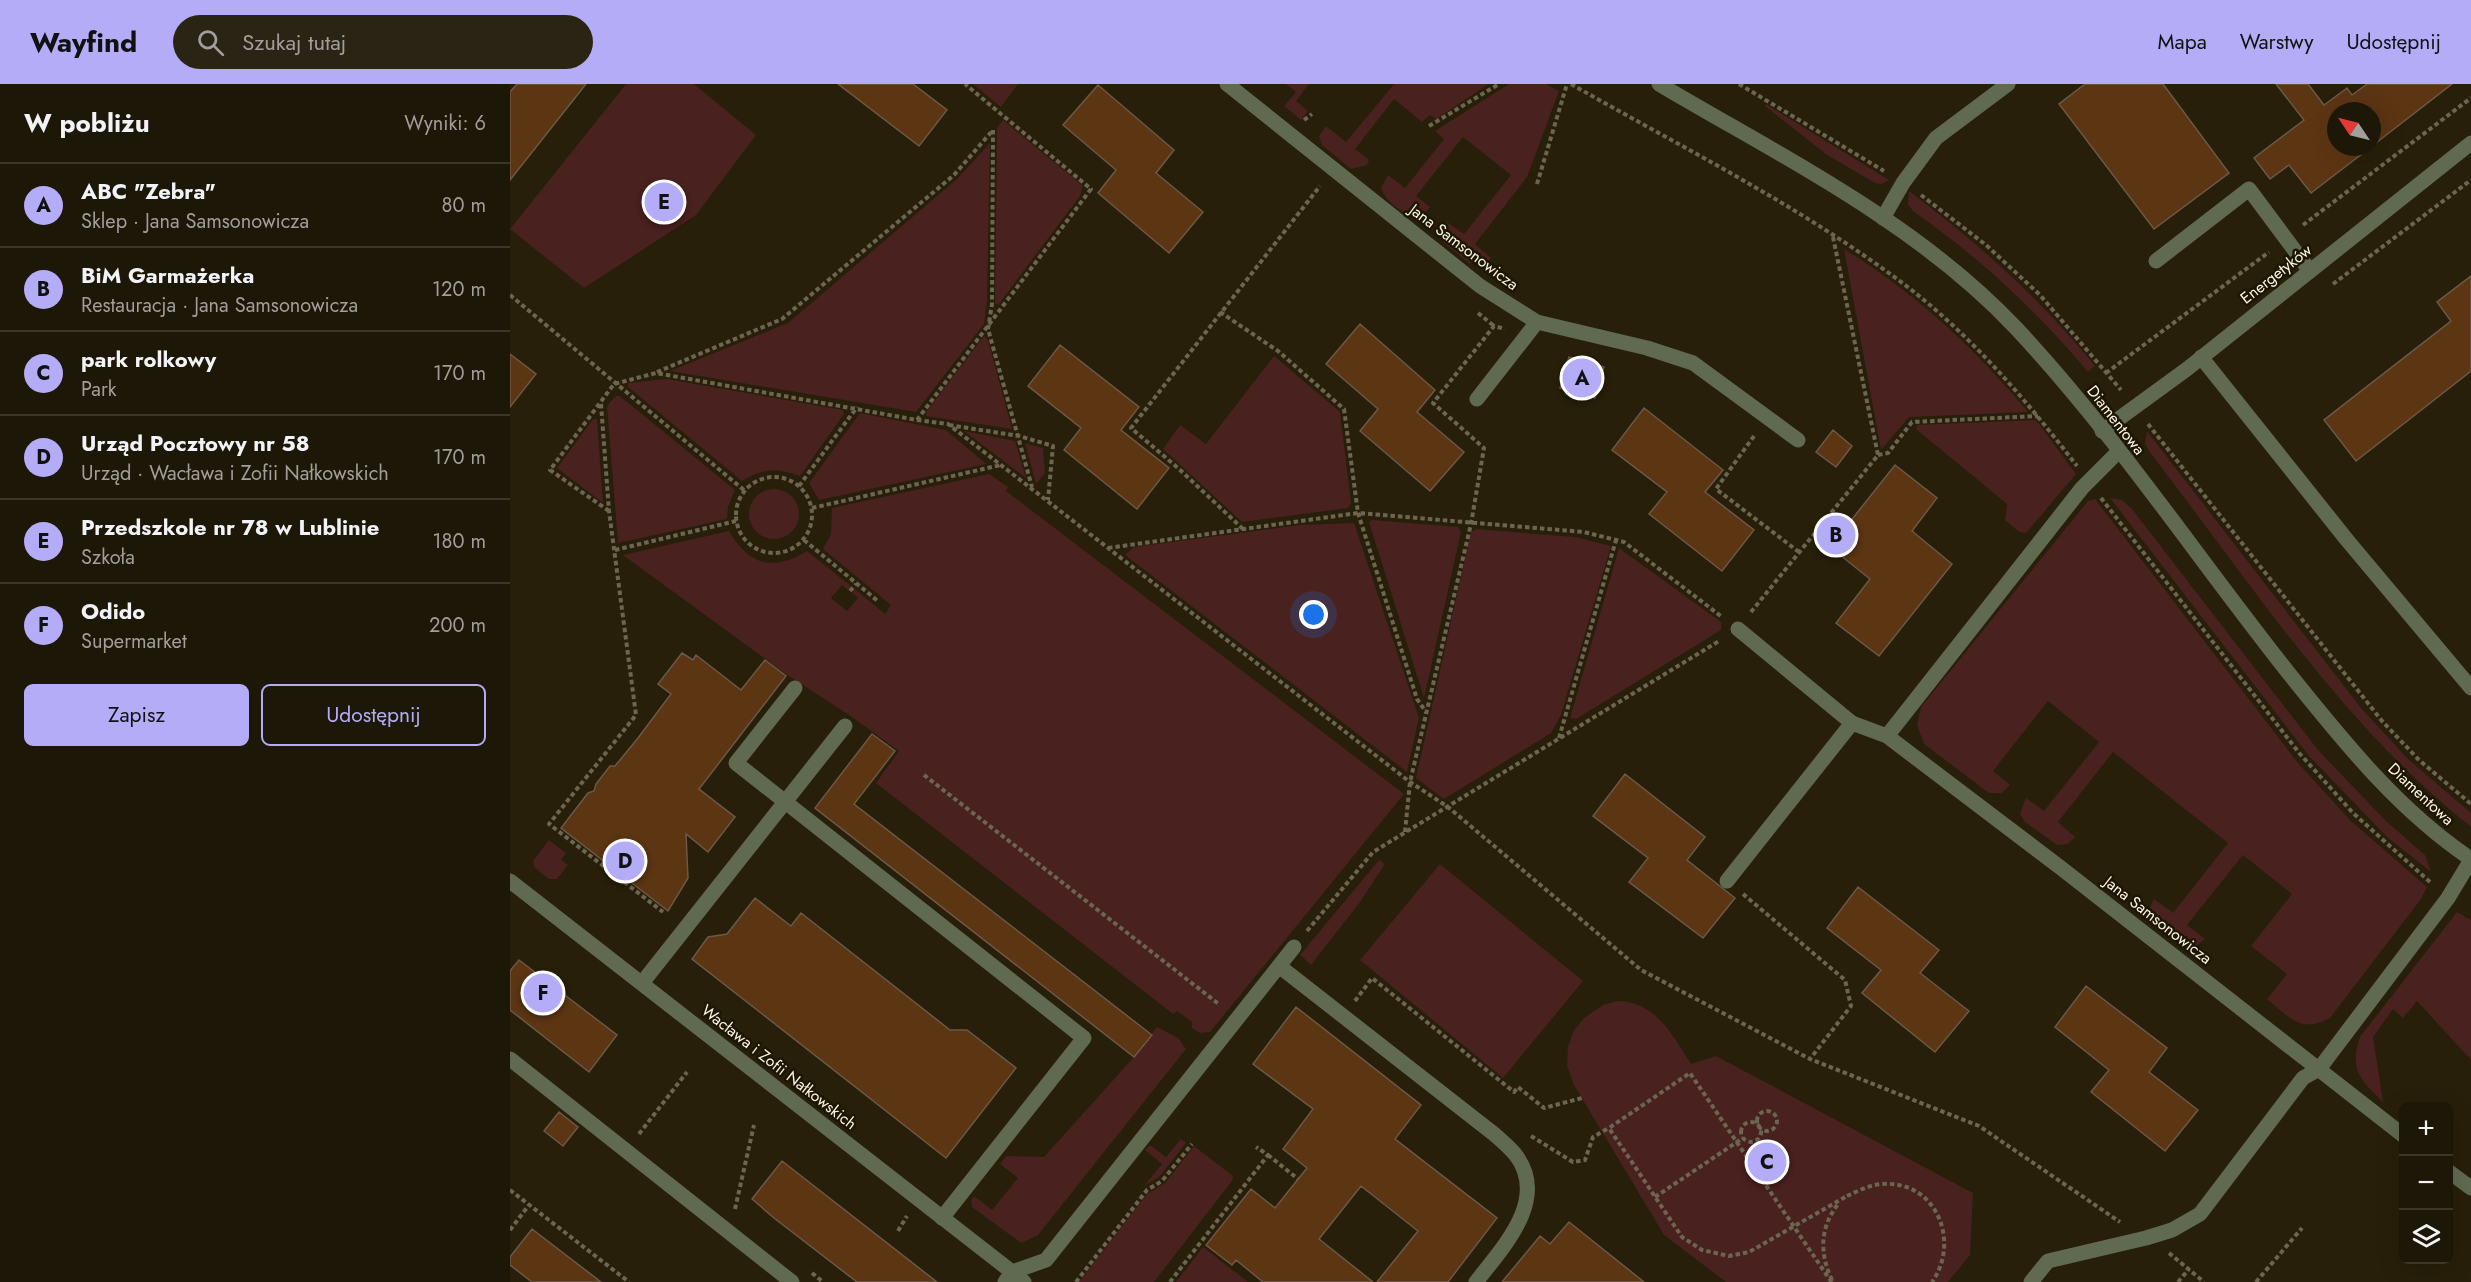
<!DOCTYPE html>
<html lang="pl">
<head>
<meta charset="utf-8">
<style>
  :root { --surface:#1d1707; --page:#2a2415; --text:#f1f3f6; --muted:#a09f9b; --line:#3b3628; --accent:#b5acf8 }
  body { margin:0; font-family:Jost,sans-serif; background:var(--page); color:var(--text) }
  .controls { position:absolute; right:18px; bottom:18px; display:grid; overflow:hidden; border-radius:9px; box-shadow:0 6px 24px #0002 }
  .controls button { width:54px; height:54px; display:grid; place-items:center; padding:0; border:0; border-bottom:2px solid var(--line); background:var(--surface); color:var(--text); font:30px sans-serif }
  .compass { position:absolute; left:1817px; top:18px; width:54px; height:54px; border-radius:50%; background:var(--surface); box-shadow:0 6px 24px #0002; rotate:305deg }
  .you { position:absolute; left:804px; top:531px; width:21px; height:21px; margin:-15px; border:4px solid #fff; border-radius:50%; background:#1a73e8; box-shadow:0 0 0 9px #1a73e833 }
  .badge { display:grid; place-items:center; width:39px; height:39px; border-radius:50%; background:var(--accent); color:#111; font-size:20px; font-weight:700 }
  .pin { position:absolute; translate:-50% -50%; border:3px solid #fff; box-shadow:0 2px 6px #0006 }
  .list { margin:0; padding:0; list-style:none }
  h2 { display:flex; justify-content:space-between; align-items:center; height:78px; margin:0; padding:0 24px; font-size:26px }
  h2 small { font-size:20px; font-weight:400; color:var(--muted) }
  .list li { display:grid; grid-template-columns:39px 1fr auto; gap:18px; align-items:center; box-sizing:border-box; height:84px; padding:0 24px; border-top:2px solid var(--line) }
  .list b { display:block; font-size:22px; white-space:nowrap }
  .list p { margin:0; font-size:20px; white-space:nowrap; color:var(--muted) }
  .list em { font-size:20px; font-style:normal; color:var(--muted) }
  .actions { display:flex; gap:12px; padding:18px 24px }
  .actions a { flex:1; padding:14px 0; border:2px solid var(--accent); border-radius:9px; text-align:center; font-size:21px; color:var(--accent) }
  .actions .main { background:var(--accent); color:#111 }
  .icon { flex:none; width:33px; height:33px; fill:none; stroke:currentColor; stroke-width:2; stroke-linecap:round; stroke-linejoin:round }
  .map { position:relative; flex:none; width:1961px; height:1198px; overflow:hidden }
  header { display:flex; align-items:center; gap:36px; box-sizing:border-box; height:84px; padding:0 30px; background:var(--accent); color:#111 }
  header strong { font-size:28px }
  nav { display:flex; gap:33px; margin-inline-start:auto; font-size:21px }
  .search { width:420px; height:54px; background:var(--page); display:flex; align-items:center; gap:15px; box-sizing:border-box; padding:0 21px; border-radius:33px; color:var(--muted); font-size:22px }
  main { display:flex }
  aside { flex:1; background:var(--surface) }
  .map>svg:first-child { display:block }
  .green { fill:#49211e }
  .building { fill:#5c3513; stroke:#6d5848; stroke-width:1.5 }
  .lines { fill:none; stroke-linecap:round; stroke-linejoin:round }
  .path { stroke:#6b6551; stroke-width:4; stroke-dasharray:4.5 3; stroke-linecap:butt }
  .service { stroke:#606a50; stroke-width:15 }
  .pedestrian { stroke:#606a50; stroke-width:15 }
  .minor { stroke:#606a50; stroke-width:15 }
  .tertiary { stroke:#606a50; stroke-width:15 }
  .labels { text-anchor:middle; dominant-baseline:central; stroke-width:5; stroke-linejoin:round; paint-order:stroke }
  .street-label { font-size:16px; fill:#f9f5e7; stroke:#1d1602 }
</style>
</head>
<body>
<header>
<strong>Wayfind</strong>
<div class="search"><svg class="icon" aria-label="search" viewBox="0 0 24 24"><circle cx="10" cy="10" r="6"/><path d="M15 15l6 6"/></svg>Szukaj tutaj</div>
<nav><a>Mapa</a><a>Warstwy</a><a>Udostępnij</a></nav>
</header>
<main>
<aside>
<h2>W pobliżu<small>Wyniki: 6</small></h2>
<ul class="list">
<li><span class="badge">A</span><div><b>ABC &quot;Zebra&quot;</b><p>Sklep · Jana Samsonowicza</p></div><em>80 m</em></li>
<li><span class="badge">B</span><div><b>BiM Garmażerka</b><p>Restauracja · Jana Samsonowicza</p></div><em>120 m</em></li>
<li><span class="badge">C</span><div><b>park rolkowy</b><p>Park</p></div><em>170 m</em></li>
<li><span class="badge">D</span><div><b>Urząd Pocztowy nr 58</b><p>Urząd · Wacława i Zofii Nałkowskich</p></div><em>170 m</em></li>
<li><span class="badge">E</span><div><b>Przedszkole nr 78 w Lublinie</b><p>Szkoła</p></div><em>180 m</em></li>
<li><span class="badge">F</span><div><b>Odido</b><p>Supermarket</p></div><em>200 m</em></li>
</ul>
<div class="actions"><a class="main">Zapisz</a><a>Udostępnij</a></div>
</aside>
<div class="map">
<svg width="1961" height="1198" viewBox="0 0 1961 1198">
  <rect width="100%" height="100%" fill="#271f09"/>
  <path class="green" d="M 116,0 L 184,0 L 246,51 L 186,131 L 74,204 L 0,145 Z
    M 463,0 L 508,0 L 491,23 Z
    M 776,0 L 799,0 L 786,17 L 798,27 L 791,36 L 774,22 L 786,8 Z
    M 884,0 L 979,0 L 926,35 L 920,31 L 912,38 L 884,15 L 845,65 L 859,76 L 857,81 L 841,85 L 812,61 L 809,52 L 816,42 L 836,58 Z
    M 999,0 L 1036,0 L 1049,7 L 1017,93 L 965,160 L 981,174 L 975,180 L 959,179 L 933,158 L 933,144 L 937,138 L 954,150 L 1001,91 L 953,53 L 906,112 L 920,123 C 905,142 877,121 871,104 L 878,91 L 895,104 L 934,55 L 925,47 Z
    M 1256,20 L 1379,96 L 1371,100 L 1365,99 L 1317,71 L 1255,22 Z
    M 493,36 L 573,102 L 570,112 L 488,221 L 485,219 L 487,44 Z
    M 480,59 L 477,218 L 474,240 L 406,328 L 160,287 L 278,239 L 447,95 Z
    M 1399,107 C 1468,159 1531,215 1585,282 L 1578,288 C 1527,227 1469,173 1404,128 L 1398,121 Z
    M 1334,165 C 1404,208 1465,264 1518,328 L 1399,333 L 1371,366 Z
    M 474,252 L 478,256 L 502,345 L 416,332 L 416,328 Z
    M 764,272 L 830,328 L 841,419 L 838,424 L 732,438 L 653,365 L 670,341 L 696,360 Z
    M 157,295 L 333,326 L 334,330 L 290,392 C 268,384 252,384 232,397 L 118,303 L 118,299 Z
    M 106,312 L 110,312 L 225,406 L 218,423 L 217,435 L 108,459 L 97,322 Z
    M 350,329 L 436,346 L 476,380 L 309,416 L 299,399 Z
    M 83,335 L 87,335 L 93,419 L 47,384 Z
    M 1526,336 L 1566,390 L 1516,449 L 1509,448 L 1495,436 L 1497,420 L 1406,345 L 1407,341 Z
    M 454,347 L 505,357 L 516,394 Z
    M 1637,347 L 1851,624 L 1898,675 L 1961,729 L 1961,743 C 1831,640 1740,498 1639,367 L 1635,360 Z
    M 515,359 L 533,364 L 535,389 L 526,400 Z
    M 479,390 L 498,403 L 496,407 L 894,710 L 700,948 L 690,949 L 682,944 L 682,938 L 667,927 L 663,930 L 366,699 L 389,667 L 342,633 L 276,590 L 113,471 L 219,447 C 239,481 263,488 297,467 L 341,502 L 338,506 L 332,501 L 321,514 L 337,527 L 348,514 L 342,509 L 345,505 L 375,530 L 381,521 L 313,465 L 321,450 L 322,424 Z
    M239 430a25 25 0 1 1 50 0a25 25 0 1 1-50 0Z
    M 1600,414 L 1612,416 L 1622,425 L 1808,666 L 1876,737 L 1915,771 L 1921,788 L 1877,753 L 1799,672 Z
    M 1585,415 L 1788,679 L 1840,736 L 1917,803 L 1911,815 L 1820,934 C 1790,950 1779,933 1757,915 L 1777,890 L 1741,862 L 1782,810 L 1733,771 L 1677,841 L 1695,855 L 1685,863 L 1675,862 L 1643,838 L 1639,826 L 1644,815 L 1663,829 L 1718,759 L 1603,668 L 1548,738 L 1565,753 L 1558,760 L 1547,761 L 1515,738 L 1510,730 L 1516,714 L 1534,727 L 1589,658 L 1538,617 L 1483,687 L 1500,701 L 1492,709 L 1479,709 L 1414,660 L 1407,641 L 1411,623 L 1578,417 Z
    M 862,436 L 948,443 L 951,448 L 914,614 L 859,438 Z
    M 844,439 L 909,634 L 897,688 L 615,471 L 624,463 L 790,441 Z
    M 966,445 L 1065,453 L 1101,462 L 1051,631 L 1041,649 L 934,715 L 906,694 L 961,448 Z
    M 1109,464 L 1211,538 L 1211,546 L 1066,635 L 1060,634 Z
    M 39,756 L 56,769 L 51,776 L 58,781 L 47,795 L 39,795 L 24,783 L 23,777 Z
    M 869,776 L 875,780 L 850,818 L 801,881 L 790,871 Z
    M 930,780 L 1073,897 L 993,994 L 850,876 Z
    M 1947,828 L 1961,836 L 1961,976 L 1907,917 L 1893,934 L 1883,925 L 1863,953 L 1873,1018 C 1850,995 1839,986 1850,953 Z
    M 1107,917 C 1145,917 1162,950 1181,980 L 1206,972 L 1463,1109 L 1460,1171 L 1438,1198 L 1216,1198 L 1154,1151 L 1064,1001 L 1057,982 L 1058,963 L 1063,948 L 1074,934 L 1093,921 Z
    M 647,943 L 668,954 L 676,965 L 528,1151 L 511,1159 L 462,1123 L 461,1117 L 464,1112 L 482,1126 L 508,1094 L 490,1080 L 496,1072 L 534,1073 L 624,973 Z
    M 671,1055 L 676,1059 L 649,1093 L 634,1102 L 652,1080 L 635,1066 L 640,1061 L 656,1073 Z
    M 684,1062 L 723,1092 L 722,1097 L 644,1198 L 569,1198 L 637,1110 L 655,1099 Z
    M 693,1163 L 738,1198 L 666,1198 Z"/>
  <path class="building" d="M 7,0 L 76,0 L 0,96 L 0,8 Z
    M 328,0 L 403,0 L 437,26 L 409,62 Z
    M 1575,0 L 1653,0 L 1719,89 L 1644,145 L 1549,20 Z
    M 1766,0 L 1798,0 L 1814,21 L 1837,4 L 1842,11 L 1857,0 L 1942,0 L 1862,62 L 1862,27 L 1826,27 L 1826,63 L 1861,63 L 1801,109 L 1779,81 L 1760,95 L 1744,74 L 1794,36 Z
    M 588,1 L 664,66 L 646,89 L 693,128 L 659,169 L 588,109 L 606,86 L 553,41 Z
    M 1961,192 L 1961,287 L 1846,377 L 1814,336 L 1941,237 L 1927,218 Z
    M 850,240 L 925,306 L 907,328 L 954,368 L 920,407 L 850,347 L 868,325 L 816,280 Z
    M 550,261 L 629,323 L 611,346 L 659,384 L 627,425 L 554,366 L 571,344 L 518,302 Z
    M 0,270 L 26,290 L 0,323 Z
    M 1059,273 L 1094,283 L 1085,314 L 1050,304 Z
    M 1134,324 L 1213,386 L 1195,408 L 1244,446 L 1212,487 L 1139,430 L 1157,408 L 1102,366 Z
    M 1323,346 L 1342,362 L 1326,383 L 1306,368 Z
    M 1385,381 L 1427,414 L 1402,447 L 1442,480 L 1369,572 L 1326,539 L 1360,495 L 1320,463 Z
    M 172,569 L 183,576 L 186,571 L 231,606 L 255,576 L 276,592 L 189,705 L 225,733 L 198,768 L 176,750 L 178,794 L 158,827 L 51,744 L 78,709 L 84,707 L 86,700 L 100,682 L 105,682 L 128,654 L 161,610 L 148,600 Z
    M 362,650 L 385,667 L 344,720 L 642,951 L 624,973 L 305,724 Z
    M 1115,690 L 1195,753 L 1177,776 L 1225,814 L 1193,854 L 1119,798 L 1138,774 L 1083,732 Z
    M 1348,803 L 1429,866 L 1410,889 L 1459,927 L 1425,968 L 1352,909 L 1371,886 L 1317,844 Z
    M 245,814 L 281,842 L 291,829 L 440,946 L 457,946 L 506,984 L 436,1074 L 182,875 L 198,853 L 217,850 Z
    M 9,876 L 107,951 L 79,988 L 0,926 L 0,887 Z
    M 1576,902 L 1657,964 L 1639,988 L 1688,1026 L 1655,1067 L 1581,1008 L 1599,986 L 1545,943 Z
    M 786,923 L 911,1021 L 885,1055 L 987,1134 L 938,1198 L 867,1198 L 908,1147 L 851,1102 L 809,1155 L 863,1198 L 753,1198 L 726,1176 L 722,1181 L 696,1161 L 741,1105 L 765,1124 L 797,1084 L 773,1065 L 803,1025 L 743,980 Z
    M 49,1028 L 68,1043 L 53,1062 L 34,1047 Z
    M 272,1077 L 427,1198 L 347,1198 L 264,1134 L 242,1115 Z
    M 1059,1138 L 1134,1198 L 992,1198 L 1030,1152 L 1040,1160 Z
    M 22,1145 L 91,1198 L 22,1198 L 0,1181 L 0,1173 Z"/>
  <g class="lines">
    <path class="path" d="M 1061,0 C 1173,64 1292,123 1395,201 C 1462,252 1516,316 1567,382
      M 1229,0 L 1374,87
      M 794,36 L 802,30
      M 919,42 L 989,0
      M 483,46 L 482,220 L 478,245 L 522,403
      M 1027,100 L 1057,0
      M 1411,111 L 1476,161 L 1530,211 L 1611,306
      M 1793,141 L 1961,14
      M 1823,200 L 1961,96
      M 0,211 L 235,407
      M 710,228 L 768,267 L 834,325 L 848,429 L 907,615 L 916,628
      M 968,229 L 984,242
      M 147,288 L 272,235 L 444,91 L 483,46
      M 1596,289 L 1759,168
      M 91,320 L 99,427 L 126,631 L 39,740 L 153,828
      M 407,336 L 438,340 L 900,698 L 938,723 L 1131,886 L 1300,975 L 1469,1042 L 1610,1138
      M 1638,340 L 1872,637 L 1909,676 L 1961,720
      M 439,341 L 509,352 L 543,362 L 538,416
      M 1244,352 L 1206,405 L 1289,468
      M 1368,371 L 1378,369 L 1402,338 L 1528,332
      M226 431a38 38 0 1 1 76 0a38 38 0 1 1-76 0Z
      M 289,402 L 347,323
      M 1591,414 L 1790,670 L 1843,729 L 1921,799
      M 302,424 L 491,381
      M 99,427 L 40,386 L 104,300 L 146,289 L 407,336 L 581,105 L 455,0
      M 733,445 L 668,384 L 621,344 L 810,102
      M 294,456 L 369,518
      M 598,464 L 848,429 L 1074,448 L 1114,458 L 1212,533
      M 105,466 L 226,437
      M 340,507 L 346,500
      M 1241,528 L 1368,371 L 1323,153
      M 1049,654 L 1106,456
      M 414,691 L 710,921
      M 895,748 L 900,698 L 961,440 L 974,364 L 923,319 L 984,242 L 995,245
      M 1233,810 L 1335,896 L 1341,922 L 1300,975
      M 797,847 L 863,768 L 1209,557
      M 845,917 L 862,894 L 1004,1008 L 1008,1003 L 1034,1024 L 1072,1014
      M1247 1037a10 10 0 1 1 20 0a10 10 0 1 1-20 0Z
      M1231 1048a10 10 0 1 1 20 0a10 10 0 1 1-20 0Z
      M 129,1050 L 177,988
      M 1021,1052 L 1063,1078 L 1075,1076 L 1083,1053 L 1099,1044
      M 758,1071 L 788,1095
      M 0,1106 L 119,1198
      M 1337,1112 C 1348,1107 1359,1101 1372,1100 C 1426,1096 1451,1157 1422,1198
      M 1145,1113 L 1233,1054
      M 225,1125 L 244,1041
      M 0,1146 L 19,1121
      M 388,1147 L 397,1132
      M 1659,1169 L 1694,1198
      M 302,1189 L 313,1198
      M 1322,1196 C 1309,1169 1310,1142 1329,1119
      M 566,1198 L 637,1106 L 652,1097 L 682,1060
      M 660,1198 L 758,1071 L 746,1063
      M 1322,1198 L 1320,1196 L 1180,989 L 1099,1044 L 1172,1153 L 1192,1166 L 1219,1172 L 1239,1168 L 1337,1112
      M 1668,1198 L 1679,1185
      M 1746,1198 L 1792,1144"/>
    <path class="service" d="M 1373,134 L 1393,99 L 1426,54 L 1498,0
      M 1646,177 L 1739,105 L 1800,187
      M 1691,273 L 1837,456 L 1961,604
      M 967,315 L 1027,238
      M 285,604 L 226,679 L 574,954 L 432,1134
      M 1217,797 L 1342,639
      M 769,882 L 984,1050 C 991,1056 999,1063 1005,1070 C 1040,1115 993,1163 966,1198
      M 132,899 L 335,642
      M 0,975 L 282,1198
      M 502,1188 L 536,1176 L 784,863
      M 1521,1198 L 1538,1177 L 1636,1154 L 1662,1146 L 1690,1130 L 1793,994 L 1809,985 L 1938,814 L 1961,776"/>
    <path class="pedestrian" d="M 502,1188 L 514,1198"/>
    <path class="minor" d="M 717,0 L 970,202 L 1027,238 L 1137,264 L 1183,279 L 1288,356
      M 1592,347 L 1677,285 L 1961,59
      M 1228,545 L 1342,639 L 1377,652 L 1551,784 L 1894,1052
      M 1377,652 L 1572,404 L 1608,368
      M 0,797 L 502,1188 L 495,1198
      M 1938,1087 L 1961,1104"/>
    <path class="tertiary" d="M 1149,0 C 1272,73 1406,138 1506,244 C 1608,353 1692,481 1785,597 C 1838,663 1891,728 1961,775"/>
  </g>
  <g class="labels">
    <g class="street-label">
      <text transform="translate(954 163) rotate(37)">Jana Samsonowicza</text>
      <text transform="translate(1766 190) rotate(-38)">Energetyków</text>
      <text transform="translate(1606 336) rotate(52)">Diamentowa</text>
      <text transform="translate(1911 710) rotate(43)">Diamentowa</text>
      <text transform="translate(1648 836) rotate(38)">Jana Samsonowicza</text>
      <text transform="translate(269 983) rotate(38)">Wacława i Zofii Nałkowskich</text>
    </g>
  </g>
</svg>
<div class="controls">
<button>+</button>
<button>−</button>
<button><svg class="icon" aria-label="layers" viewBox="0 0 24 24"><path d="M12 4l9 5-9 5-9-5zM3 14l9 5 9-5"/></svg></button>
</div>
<svg class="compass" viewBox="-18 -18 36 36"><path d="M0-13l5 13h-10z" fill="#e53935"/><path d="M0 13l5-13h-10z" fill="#a09f9b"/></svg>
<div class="you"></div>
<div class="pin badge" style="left:1072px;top:294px">A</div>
<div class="pin badge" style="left:1326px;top:451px">B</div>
<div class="pin badge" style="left:1257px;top:1078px">C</div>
<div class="pin badge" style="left:115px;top:777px">D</div>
<div class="pin badge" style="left:154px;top:118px">E</div>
<div class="pin badge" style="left:33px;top:909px">F</div>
</div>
</main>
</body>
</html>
